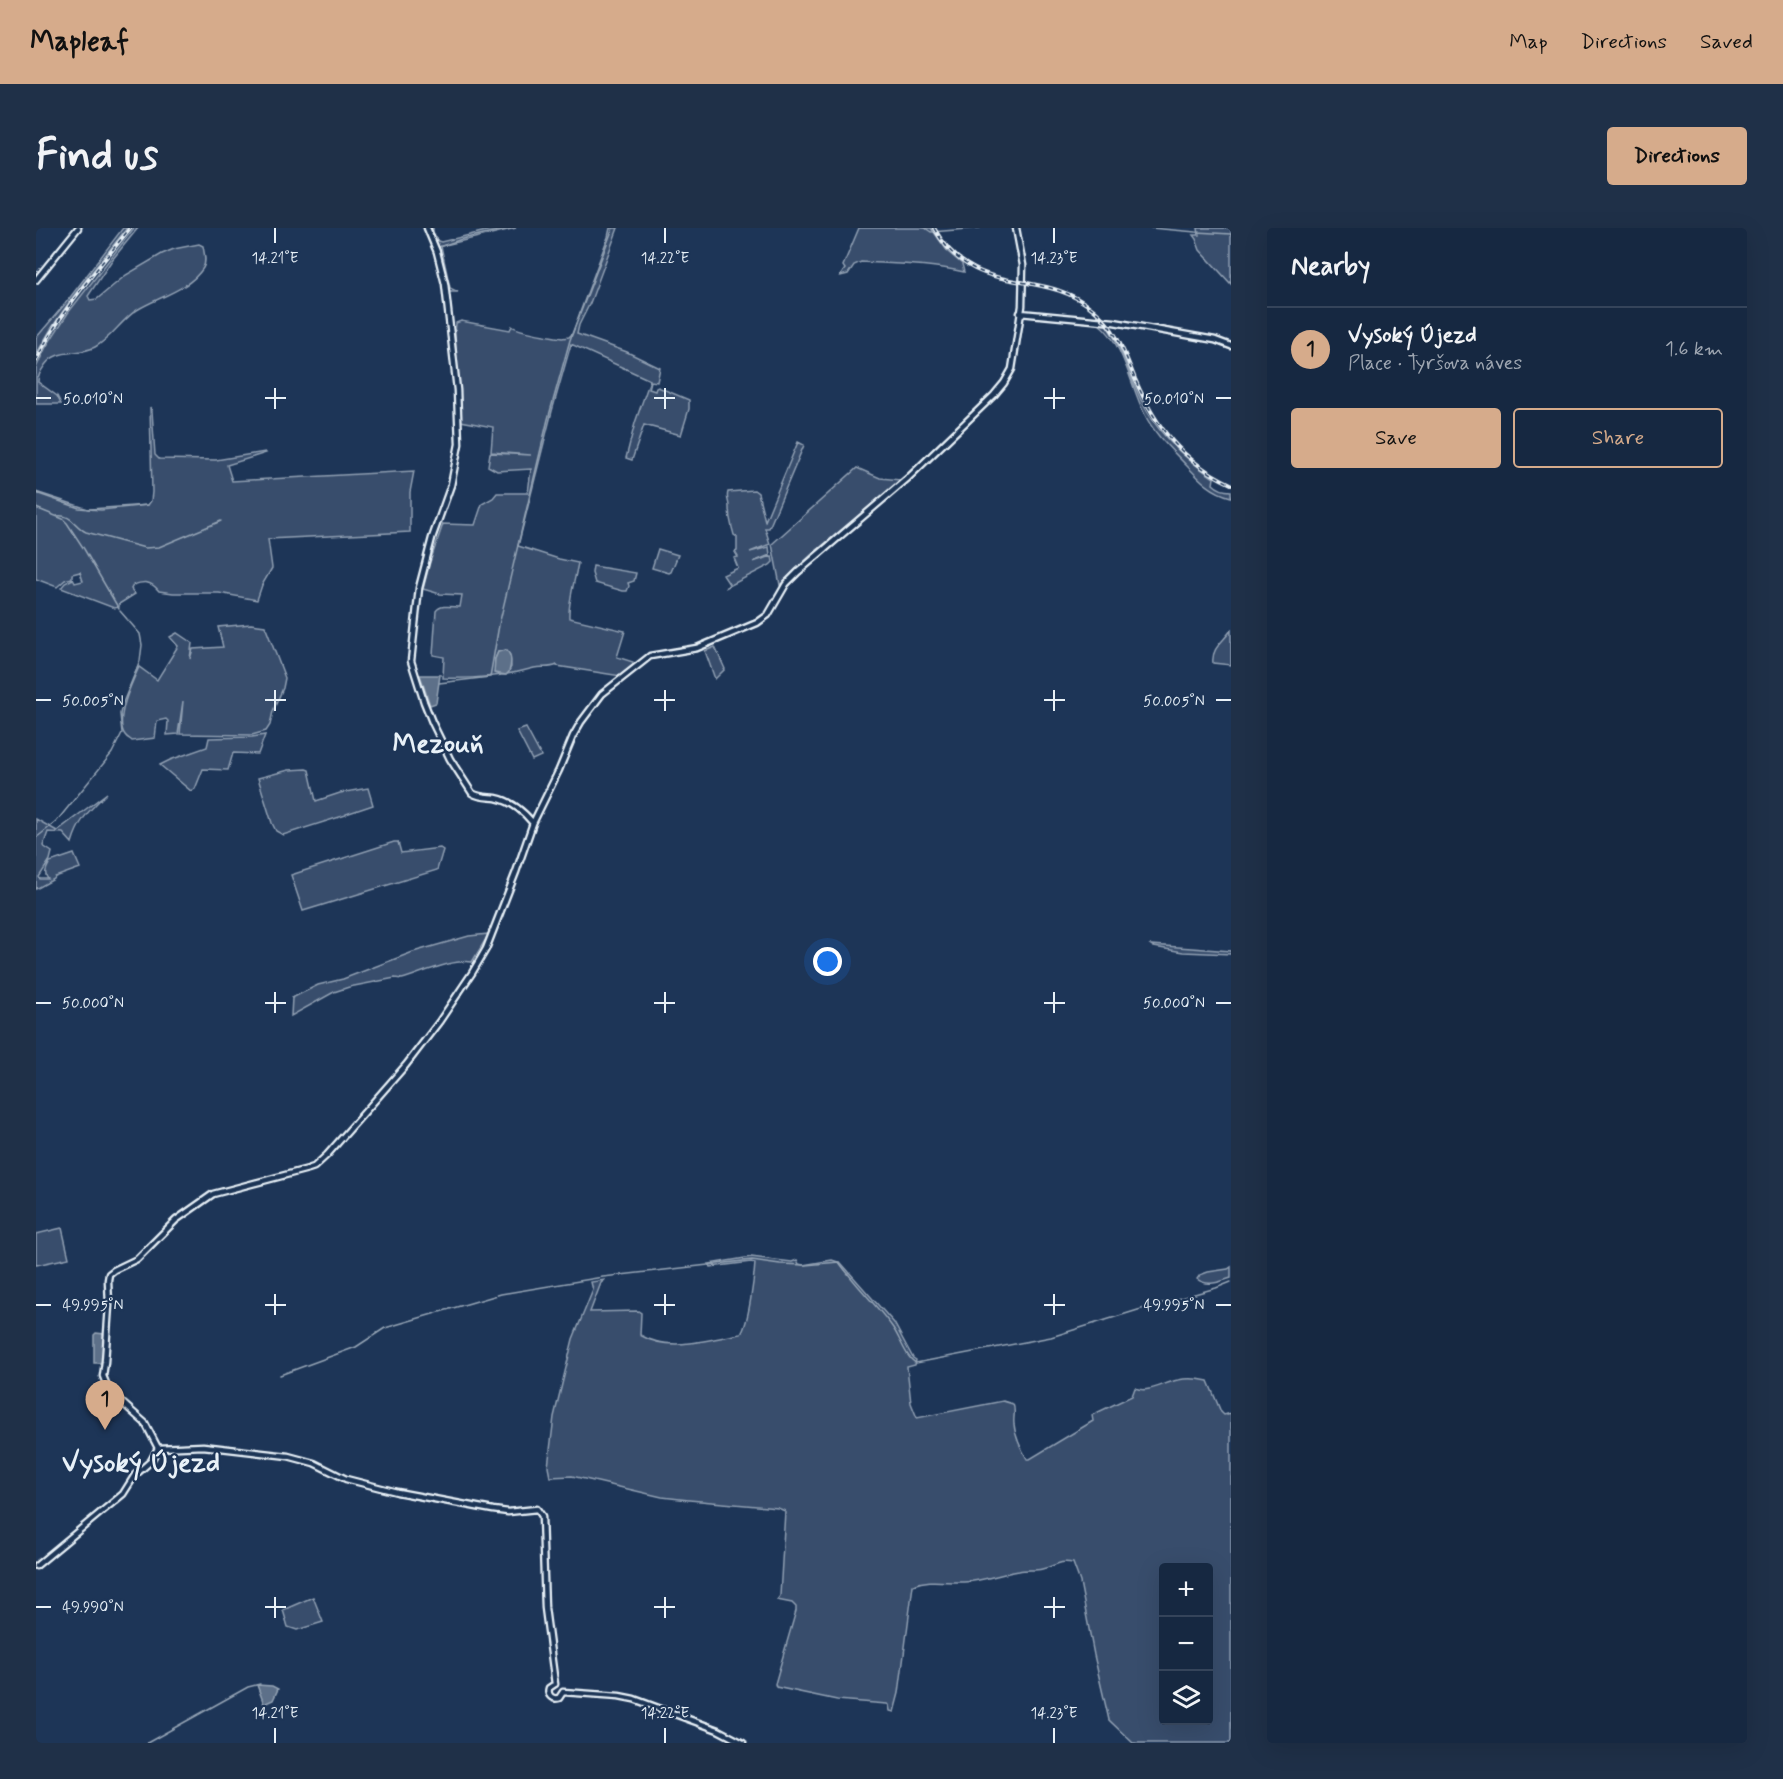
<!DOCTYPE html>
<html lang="en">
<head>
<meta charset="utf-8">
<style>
  :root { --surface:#162841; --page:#1f3048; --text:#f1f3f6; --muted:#9ea6b1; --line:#35445a; --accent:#d6ab8b }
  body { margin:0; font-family:Mynerve,sans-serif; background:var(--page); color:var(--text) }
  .controls { position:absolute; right:18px; bottom:18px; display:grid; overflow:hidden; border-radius:6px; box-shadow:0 6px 24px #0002 }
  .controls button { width:54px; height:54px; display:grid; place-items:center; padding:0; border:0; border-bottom:2px solid var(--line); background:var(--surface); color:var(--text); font:30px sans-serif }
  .you { position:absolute; left:792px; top:734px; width:21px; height:21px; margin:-15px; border:4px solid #fff; border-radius:50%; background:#1a73e8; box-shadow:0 0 0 9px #1a73e833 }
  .badge { display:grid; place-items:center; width:39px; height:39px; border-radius:50%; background:var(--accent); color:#111; font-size:20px; font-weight:700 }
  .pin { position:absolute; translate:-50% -50px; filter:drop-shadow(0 2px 3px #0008) }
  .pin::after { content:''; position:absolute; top:32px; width:21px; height:18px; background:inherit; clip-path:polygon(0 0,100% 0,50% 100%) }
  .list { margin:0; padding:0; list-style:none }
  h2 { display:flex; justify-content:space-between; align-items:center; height:78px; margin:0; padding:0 24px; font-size:26px }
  h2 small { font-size:20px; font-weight:400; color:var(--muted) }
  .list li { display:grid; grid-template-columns:39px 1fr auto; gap:18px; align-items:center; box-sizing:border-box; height:84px; padding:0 24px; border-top:2px solid var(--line) }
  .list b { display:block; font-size:22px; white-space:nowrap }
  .list p { margin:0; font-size:20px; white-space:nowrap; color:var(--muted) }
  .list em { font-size:20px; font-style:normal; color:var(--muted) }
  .actions { display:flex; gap:12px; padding:18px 24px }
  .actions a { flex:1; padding:14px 0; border:2px solid var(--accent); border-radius:6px; text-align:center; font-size:21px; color:var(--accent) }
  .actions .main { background:var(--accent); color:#111 }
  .icon { flex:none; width:33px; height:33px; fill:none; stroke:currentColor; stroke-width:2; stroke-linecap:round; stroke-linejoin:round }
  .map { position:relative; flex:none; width:1195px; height:1515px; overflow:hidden; border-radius:6px }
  header { display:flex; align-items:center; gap:36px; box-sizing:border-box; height:84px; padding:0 30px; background:var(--accent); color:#111 }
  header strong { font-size:28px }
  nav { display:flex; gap:33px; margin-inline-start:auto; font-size:21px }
  .intro { display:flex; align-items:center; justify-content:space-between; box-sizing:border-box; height:144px; padding:0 36px }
  h1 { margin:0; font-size:42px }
  .button { padding:15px 27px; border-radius:6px; background:var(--accent); color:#111; font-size:21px; font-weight:700 }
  main { display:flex; gap:36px; padding:0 36px }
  aside { flex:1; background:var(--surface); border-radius:6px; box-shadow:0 6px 24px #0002 }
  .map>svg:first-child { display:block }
  .green { fill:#374d6c; stroke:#909fb2; stroke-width:1.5; fill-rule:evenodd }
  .water { fill:#5d7089; stroke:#95a4b5; stroke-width:1.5 }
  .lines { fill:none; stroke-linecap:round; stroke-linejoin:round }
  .stream { stroke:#95a4b5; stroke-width:1.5 }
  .secondary-casing { stroke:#e8f1f8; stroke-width:9 }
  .secondary { stroke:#1d3557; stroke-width:4.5 }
  .rail-casing { stroke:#e8f1f8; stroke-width:4 }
  .rail { stroke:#1d3557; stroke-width:1.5; stroke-dasharray:4.5; stroke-linecap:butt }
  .ticks { fill:none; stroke:#e8f1f8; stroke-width:2 }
  .labels { text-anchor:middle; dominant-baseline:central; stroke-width:4.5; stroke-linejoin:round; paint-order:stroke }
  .quarter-label { font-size:27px; font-weight:bold; fill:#e8f1f8; stroke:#1d3557 }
  .ticks-label { font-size:15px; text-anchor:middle; fill:#e8f1f8; stroke:#1d3557; stroke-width:4.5; stroke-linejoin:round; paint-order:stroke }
</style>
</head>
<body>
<header>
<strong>Mapleaf</strong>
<nav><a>Map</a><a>Directions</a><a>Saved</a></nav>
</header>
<div class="intro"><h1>Find us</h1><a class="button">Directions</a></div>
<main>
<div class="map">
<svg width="1195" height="1515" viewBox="0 0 1195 1515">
  <rect width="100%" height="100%" fill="#1d3557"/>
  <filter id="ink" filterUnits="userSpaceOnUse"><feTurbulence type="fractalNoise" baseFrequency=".0167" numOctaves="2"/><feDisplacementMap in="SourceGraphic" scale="12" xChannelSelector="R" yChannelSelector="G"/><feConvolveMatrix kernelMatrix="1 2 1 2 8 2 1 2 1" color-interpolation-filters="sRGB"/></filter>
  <g filter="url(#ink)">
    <path class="green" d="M 87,0 L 91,0 C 59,41 24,81 0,127 L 0,110 L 29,76 Z
      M 98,0 L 102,0 L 76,32 L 52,68 L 54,72 L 61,71 L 90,47 L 126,26 L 138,21 L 163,16 L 167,18 C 168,25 171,34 167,40 C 153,62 122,69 101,82 C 85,92 76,110 59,119 C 42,128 21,120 9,137 C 5,143 2,147 2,154 L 21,168 L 25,176 L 0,176 L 0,140 L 10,119 L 32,85 Z
      M 393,0 L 397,0 L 397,4 L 402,13 L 405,14 L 462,0 L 480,0 L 405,18 L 414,60 L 422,64 L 413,64 L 407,37 Z
      M 574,0 L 582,0 L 554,75 L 543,97 L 541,106 L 591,124 L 624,140 L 621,154 L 615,153 L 613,161 L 619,163 L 620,160 L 622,159 L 653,172 L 653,181 L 645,207 L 608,197 L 596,232 L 590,230 L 599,195 L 614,152 L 535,116 L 516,183 L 482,318 L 523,331 L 542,335 C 539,352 532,374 533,390 L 589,403 L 581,429 L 597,434 L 598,438 L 585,448 L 521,438 L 521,437 C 514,441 505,438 498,440 C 470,448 438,451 407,450 L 408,429 L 397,427 L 400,383 C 405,376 416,379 424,379 L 426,367 L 404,366 L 387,361 L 394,334 L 407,296 L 439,297 L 446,276 L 457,270 L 461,265 L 492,265 L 495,241 L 461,243 L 452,238 L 454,225 L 495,227 L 455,224 L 457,199 L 425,193 L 419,106 L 420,95 L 425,93 L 474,102 L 476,98 C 483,104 515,108 526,110 L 533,109 L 536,106 L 572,9 ZM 470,422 L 474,427 L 475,439 L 470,447 L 459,445 L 459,431 L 462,424 Z
      M 823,0 L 895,0 L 912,24 L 926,36 L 928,44 C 894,36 860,36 825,34 L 818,37 L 812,46 L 804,48 L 809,41 L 807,38 Z
      M 1162,0 L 1195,0 L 1195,56 L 1164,22 L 1160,11 L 1157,7 L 1163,7 Z
      M 1069,95 C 1086,118 1093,146 1105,172 C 1121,205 1147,230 1178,250 L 1177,256 C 1182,261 1187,263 1195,263 L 1195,269 C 1175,264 1164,252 1150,237 C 1135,221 1119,207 1109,187 C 1095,160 1088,115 1063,96 Z
      M 114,179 L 116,183 L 119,227 L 123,231 L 180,232 L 229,224 L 230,225 L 191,237 L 196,253 L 378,243 L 374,264 L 374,304 L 232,311 L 236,340 L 226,357 L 221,372 L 183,365 L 137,365 L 123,363 C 115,353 108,353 97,357 L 95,361 L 99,366 L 83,376 L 83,379 L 78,380 L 25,360 L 29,355 L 37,351 L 39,355 L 47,353 L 44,344 L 36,346 L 36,350 L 29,352 L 21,359 L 0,351 L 0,264 L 52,281 L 65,282 L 112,277 L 115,273 L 116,264 Z
      M 762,214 L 768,217 L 733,300 L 729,300 L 734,316 L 714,324 L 733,319 L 734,327 L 717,334 L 736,328 L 737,334 L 734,337 L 691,359 L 693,356 L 687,347 L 702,340 L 698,330 L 702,329 L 699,324 L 701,323 L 701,309 L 698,307 C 695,295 693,292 693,279 C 693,272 690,271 692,264 L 718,262 L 722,265 L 729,293 Z
      M 821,240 L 844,250 L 865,252 L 775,327 L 744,357 L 736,316 Z
      M 622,321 L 642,327 L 635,344 L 633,345 L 616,340 Z
      M 557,338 L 600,345 L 598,353 L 592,355 L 593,358 L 591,363 L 587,363 L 559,355 L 556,345 Z
      M 215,396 L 229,398 L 249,450 L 247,460 L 237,483 L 234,497 L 230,503 L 216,507 L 144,506 L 147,473 L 142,506 L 131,507 L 132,493 L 130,491 L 121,493 L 119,510 L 96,513 C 94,511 91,510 89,507 C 78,492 96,454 103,439 L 121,452 L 142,418 L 134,409 L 141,405 L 156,415 L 154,431 L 157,421 L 187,419 L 182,399 Z
      M 1195,402 L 1195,437 L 1177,435 C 1175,420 1188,413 1195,402 Z
      M 679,419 L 689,441 L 679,451 L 669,423 Z
      M 490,500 L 505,528 L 496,532 L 481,503 Z
      M 229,507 L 222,526 L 197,525 L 192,542 L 167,541 L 159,561 L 155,563 L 124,537 L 134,532 L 171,519 L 173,510 L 216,509 Z
      M 270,541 L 273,542 L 280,573 L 304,565 L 332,560 L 337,577 L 310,586 L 310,587 L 247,607 L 240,603 L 236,595 L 222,550 L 253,542 Z
      M 71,565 C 54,582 43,591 36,615 L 27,605 L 12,604 L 7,618 L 16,624 L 14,632 L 3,649 L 4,651 L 12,651 C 7,645 11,640 14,634 L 38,626 L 44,640 L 19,649 L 18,651 L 0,661 L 0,591 L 21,603 Z
      M 358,614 L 362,614 L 365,625 L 404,620 L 407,622 L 401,642 L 267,683 L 255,647 Z
      M 453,706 L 436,734 C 416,731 386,745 366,751 L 359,750 L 313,759 L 298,764 L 255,788 L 256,770 L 282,757 L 307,751 L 377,724 L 433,708 Z
      M 1115,717 L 1195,723 L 1195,726 L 1147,724 L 1118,719 Z
      M 26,1000 L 33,1030 L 0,1037 L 0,1006 Z
      M 715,1029 L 756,1034 L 761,1032 L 763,1036 L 767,1037 L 796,1032 L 805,1035 L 858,1095 L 877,1130 L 880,1132 L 879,1137 L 871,1139 L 875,1175 L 881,1190 L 967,1173 L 977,1176 C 980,1183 977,1189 978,1196 C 979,1209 985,1220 991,1231 L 994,1231 L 1057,1193 L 1056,1187 L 1096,1168 L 1099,1160 C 1113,1166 1129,1154 1142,1152 C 1152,1150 1163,1151 1172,1153 L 1185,1184 L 1188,1187 L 1195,1185 L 1195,1515 L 1097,1515 L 1073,1492 L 1058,1427 L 1044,1354 L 1037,1335 C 1022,1332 1020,1338 1006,1341 C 999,1343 990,1341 983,1343 C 964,1346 947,1353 928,1354 C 910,1355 894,1350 877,1357 L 863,1465 L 858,1484 L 854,1483 L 853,1477 L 851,1476 L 801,1472 L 740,1459 L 739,1456 L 760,1383 L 760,1379 L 756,1375 L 741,1372 L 744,1368 L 749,1283 L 742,1280 L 653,1272 L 626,1269 L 536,1248 L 514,1249 L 512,1239 L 518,1189 L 537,1111 L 557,1062 L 555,1054 L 569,1052 L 565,1055 L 554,1084 L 602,1083 L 605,1085 L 604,1107 C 634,1125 673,1111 705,1106 C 713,1094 718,1050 719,1035 L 715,1034 L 675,1039 L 673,1036 ZM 1128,1340 L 1172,1340 L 1172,1492 L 1128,1492 Z
      M 1195,1039 L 1195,1050 C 1184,1054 1171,1059 1161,1051 L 1164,1047 L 1172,1044 L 1192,1041 Z
      M 277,1369 L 287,1394 L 261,1402 L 252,1399 L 247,1382 Z"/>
    <path class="water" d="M 470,422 C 477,428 475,437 473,444 L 470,447 L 458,445 L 459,431 L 462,424 Z
      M 384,447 L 404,447 L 400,475 L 394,477 Z
      M 60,1105 L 68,1106 L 67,1135 L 58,1135 L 58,1107 Z
      M 221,1457 L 236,1458 L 242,1461 L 237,1472 L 228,1476 Z"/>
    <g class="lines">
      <path class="stream" d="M 889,0 L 895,4 L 944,0
        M 1115,0 L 1160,4 L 1195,6
        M 400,20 L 426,11 L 474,0
        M 0,265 L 43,280 L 54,281 L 112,277
        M 0,280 L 27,291 L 31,295 L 48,321 L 83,381
        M 21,288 C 36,286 38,298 50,304 L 109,320 L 123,319 L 185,293
        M 403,455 L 454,449 L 463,397 L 512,191 L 534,112 L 577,0
        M 0,610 L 20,594 L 76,525 L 86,505 L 84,486 L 86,477 L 104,433 L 106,417 L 104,406 L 84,383
        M 244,1147 L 320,1119 L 349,1100 L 465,1066 L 567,1049 L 716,1032 L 744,1036 L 769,1037 L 803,1034 C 819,1057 841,1077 857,1100 C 864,1110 870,1130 880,1135 L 1015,1109 L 1102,1082 L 1180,1060 L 1195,1054
        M 1191,1187 L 1195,1186
        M 111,1515 L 212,1459 L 224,1456"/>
      <g class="secondary-casing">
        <path id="secondary" d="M 391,0 L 401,24 L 409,56 L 421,162 L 423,216 L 415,257 L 396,310 L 383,360 L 375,433 L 388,474 L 396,494 L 414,531 L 436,565 C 444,570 451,569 460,570 C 476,573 487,583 497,595
          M 0,52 L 42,0
          M 984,85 L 1078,94 L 1179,112 L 1195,118
          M 122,1220 L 109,1195 L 73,1163 L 67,1148 L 69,1134 L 73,1078 L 72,1052 L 73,1046 L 78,1042 L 101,1031 L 140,992 L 177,966 L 272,941 L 278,939 L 291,927 L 370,837 L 403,794 L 436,745 L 450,721 L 480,644 L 497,595 L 523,542 L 537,508 L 545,494 L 566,466 L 614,428 L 661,420 L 721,395 L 732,387 L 750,356 L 762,344 L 872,250 L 958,167 L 968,155 L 976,141 L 986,78 L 987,37 L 980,0
          M 122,1220 L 167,1218 L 252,1228 L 278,1235 L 310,1251 L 361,1264 L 457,1282 L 472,1284 L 501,1281 L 506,1288 L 509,1380 L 519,1456
          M 0,1338 L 87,1266 L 99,1247 L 115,1233 L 122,1220
          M 519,1456 L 513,1460 C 511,1467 516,1472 523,1470 L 527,1464
          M 527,1464 L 583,1468 L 598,1471 L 682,1502 L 707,1515"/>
      </g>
      <use href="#secondary" class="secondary"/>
      <g class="rail-casing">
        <path id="rail" d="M 898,0 C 939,74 1005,37 1058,82 C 1080,100 1089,126 1099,151 C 1120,200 1146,233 1195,256
          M 0,133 C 23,84 61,42 94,0"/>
      </g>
      <use href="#rail" class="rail"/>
    </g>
  </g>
  <path class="ticks" d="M 239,0 L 239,15M 629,0 L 629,15M 1018,0 L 1018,15M 239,160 L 239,181M 629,160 L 629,181M 1018,160 L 1018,181M 0,170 L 15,170M 229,170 L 250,170M 618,170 L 639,170M 1008,170 L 1029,170M 1180,170 L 1195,170M 239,462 L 239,483M 629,462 L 629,483M 1018,462 L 1018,483M 0,472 L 15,472M 229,472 L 250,472M 618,472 L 639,472M 1008,472 L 1029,472M 1180,472 L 1195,472M 239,764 L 239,785M 629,764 L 629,785M 1018,764 L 1018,785M 0,775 L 15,775M 229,775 L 250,775M 618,775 L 639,775M 1008,775 L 1029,775M 1180,775 L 1195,775M 239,1066 L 239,1087M 629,1066 L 629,1087M 1018,1066 L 1018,1087M 0,1077 L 15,1077M 229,1077 L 250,1077M 618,1077 L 639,1077M 1008,1077 L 1029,1077M 1180,1077 L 1195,1077M 239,1369 L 239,1390M 629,1369 L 629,1390M 1018,1369 L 1018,1390M 0,1379 L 15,1379M 229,1379 L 250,1379M 618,1379 L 639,1379M 1008,1379 L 1029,1379M 239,1500 L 239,1515M 629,1500 L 629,1515M 1018,1500 L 1018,1515"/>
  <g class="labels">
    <g class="quarter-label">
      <text x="402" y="516">Mezouň</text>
      <text x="105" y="1235">Vysoký Újezd</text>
    </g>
  </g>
  <g class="ticks-label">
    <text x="239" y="35">14.21°E</text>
    <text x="629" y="35">14.22°E</text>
    <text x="1018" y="35">14.23°E</text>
    <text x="57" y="176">50.010°N</text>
    <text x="1138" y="176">50.010°N</text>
    <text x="57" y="478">50.005°N</text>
    <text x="1138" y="478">50.005°N</text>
    <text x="57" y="780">50.000°N</text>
    <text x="1138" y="780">50.000°N</text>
    <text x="57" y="1082">49.995°N</text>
    <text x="1138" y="1082">49.995°N</text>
    <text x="57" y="1384">49.990°N</text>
    <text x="239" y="1490">14.21°E</text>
    <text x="629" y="1490">14.22°E</text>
    <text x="1018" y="1490">14.23°E</text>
  </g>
</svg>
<div class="controls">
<button>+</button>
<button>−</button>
<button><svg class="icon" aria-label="layers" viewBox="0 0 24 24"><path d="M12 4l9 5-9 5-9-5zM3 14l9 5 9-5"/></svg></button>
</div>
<div class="you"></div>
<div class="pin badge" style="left:69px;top:1202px">1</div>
</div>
<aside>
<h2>Nearby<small></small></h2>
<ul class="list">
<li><span class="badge">1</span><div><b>Vysoký Újezd</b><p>Place · Tyršova náves</p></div><em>1.6 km</em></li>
</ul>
<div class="actions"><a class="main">Save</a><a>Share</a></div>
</aside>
</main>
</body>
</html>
